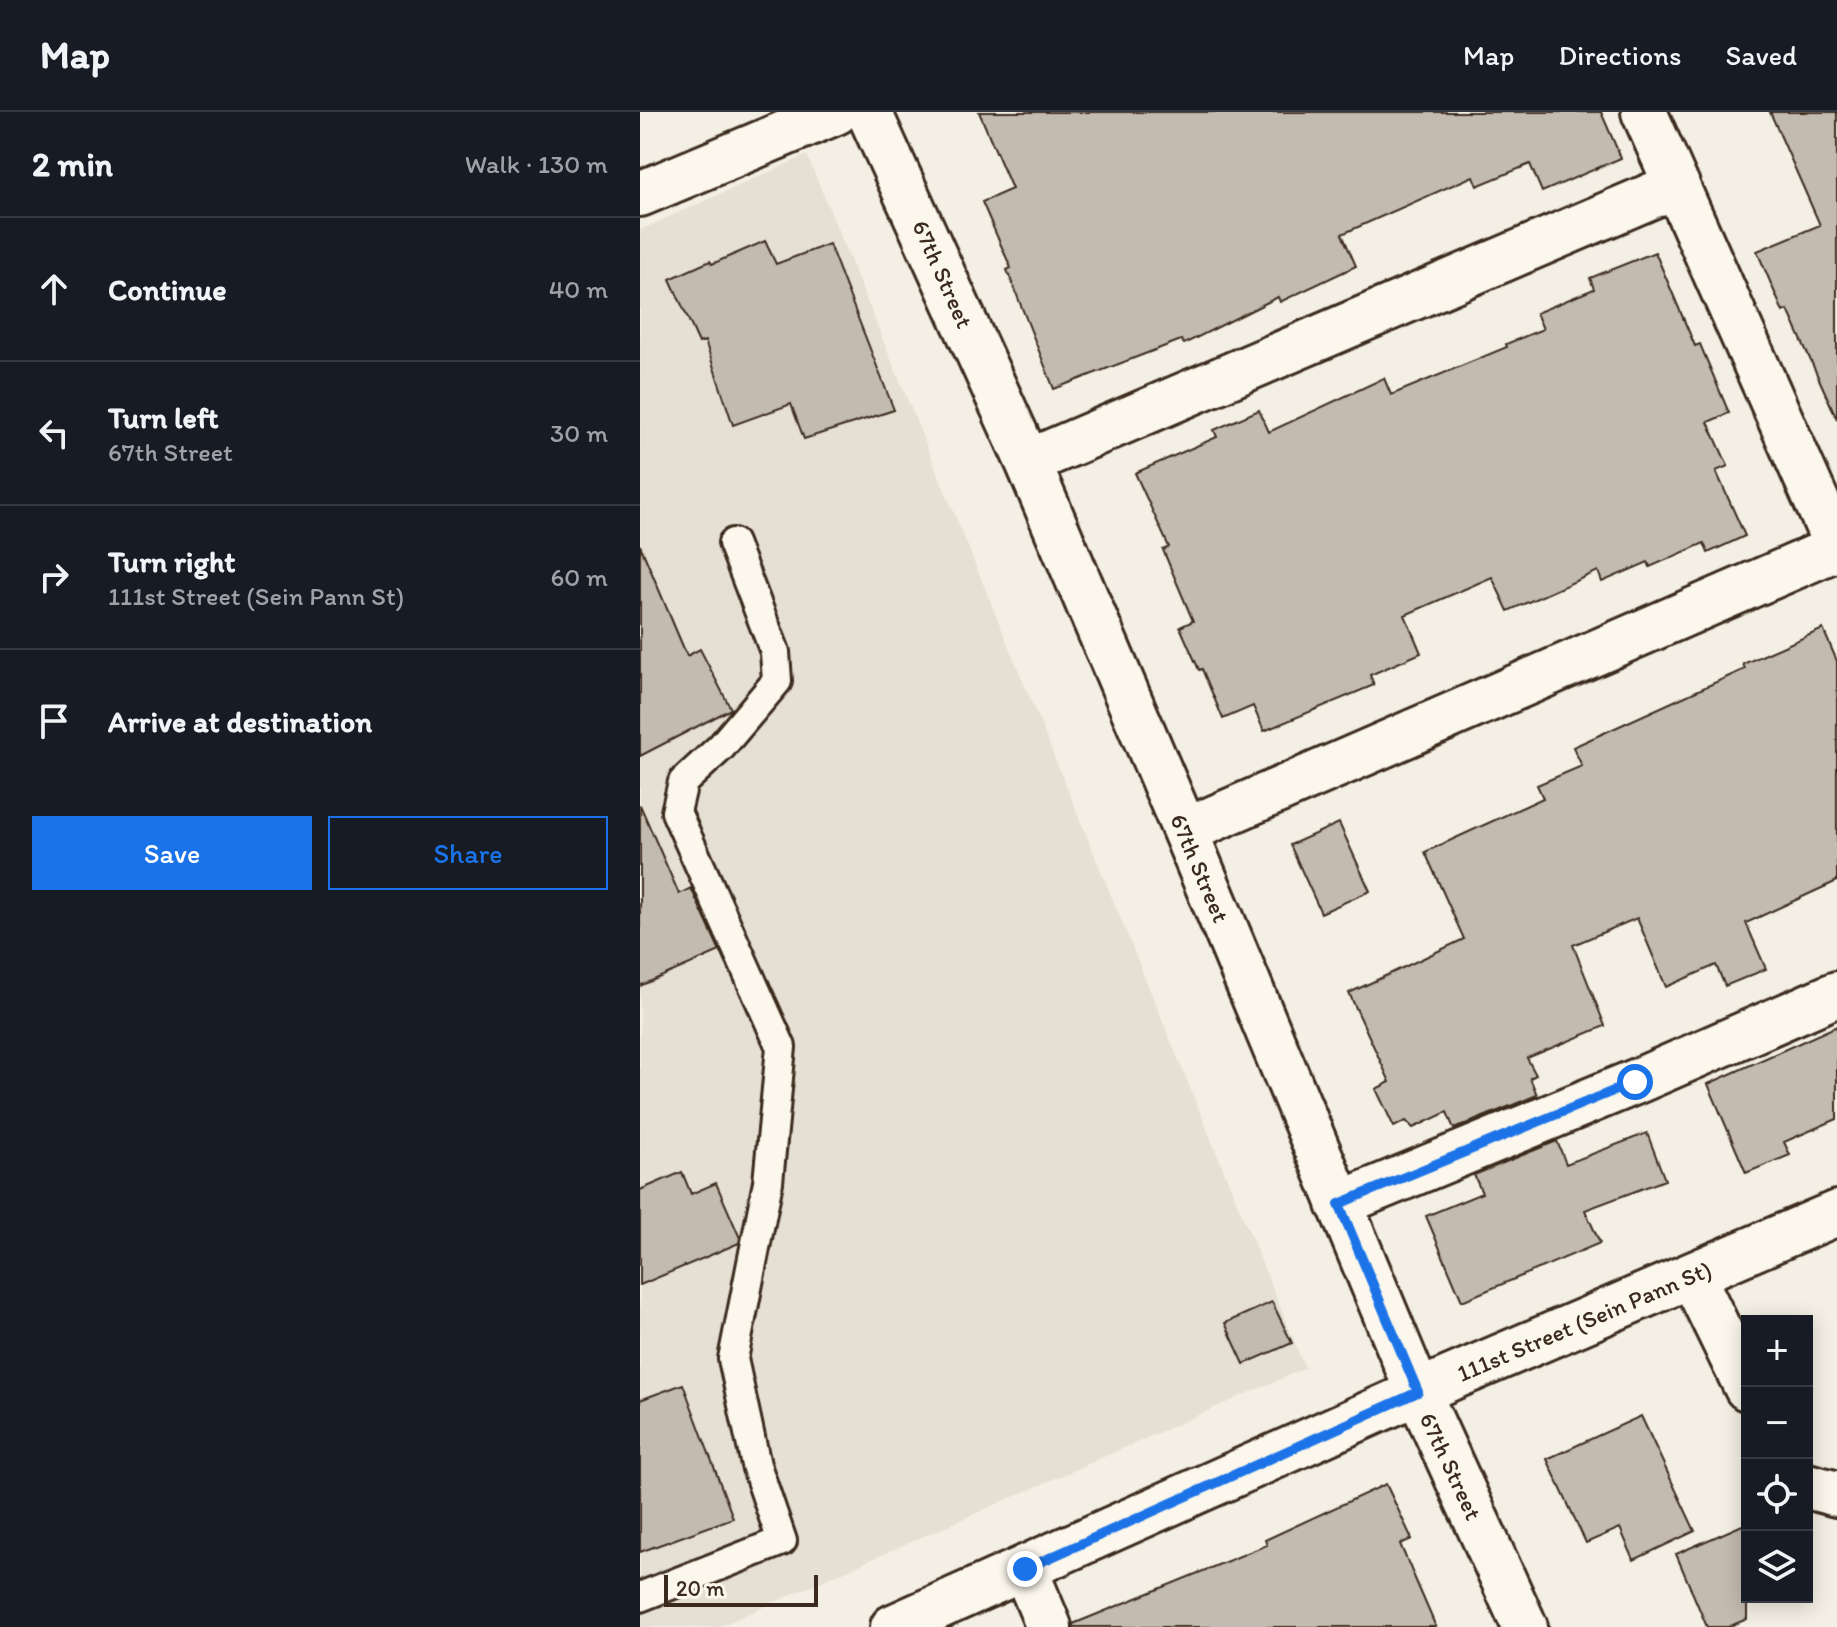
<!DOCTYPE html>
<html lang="en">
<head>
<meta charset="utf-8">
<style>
  :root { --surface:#171b24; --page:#20242c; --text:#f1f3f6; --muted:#9ea1a6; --line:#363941; --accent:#1a73e8 }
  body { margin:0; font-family:Itim,sans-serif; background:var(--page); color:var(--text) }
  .controls { position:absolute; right:24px; bottom:24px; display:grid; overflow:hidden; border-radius:0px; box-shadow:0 4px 20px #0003 }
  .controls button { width:72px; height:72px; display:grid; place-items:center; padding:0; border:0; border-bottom:2px solid var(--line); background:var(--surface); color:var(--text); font:40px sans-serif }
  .scale { position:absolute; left:24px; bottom:20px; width:154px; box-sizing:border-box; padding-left:8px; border:4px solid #3b2a1e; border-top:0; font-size:22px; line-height:28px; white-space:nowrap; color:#3b2a1e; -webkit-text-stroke:6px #fbf7ec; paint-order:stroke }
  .stop { position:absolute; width:24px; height:24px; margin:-18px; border:6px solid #1a73e8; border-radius:50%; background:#fff }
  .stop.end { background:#1a73e8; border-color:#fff; box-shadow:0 2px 8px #0008 }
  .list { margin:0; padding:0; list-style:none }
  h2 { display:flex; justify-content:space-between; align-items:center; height:104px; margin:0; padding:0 32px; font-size:34px }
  h2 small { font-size:26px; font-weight:400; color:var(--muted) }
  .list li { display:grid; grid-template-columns:52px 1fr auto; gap:24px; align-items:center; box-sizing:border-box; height:144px; padding:0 32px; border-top:2px solid var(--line) }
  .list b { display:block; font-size:30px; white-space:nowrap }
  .list p { margin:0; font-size:26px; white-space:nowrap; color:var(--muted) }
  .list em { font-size:26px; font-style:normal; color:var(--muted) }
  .actions { display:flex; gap:16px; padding:24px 32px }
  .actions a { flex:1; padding:18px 0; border:2px solid var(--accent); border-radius:0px; text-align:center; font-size:28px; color:var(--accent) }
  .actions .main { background:var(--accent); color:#fff }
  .icon { flex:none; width:44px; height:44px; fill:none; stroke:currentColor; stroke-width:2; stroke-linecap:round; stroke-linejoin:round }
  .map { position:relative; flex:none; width:1197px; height:1515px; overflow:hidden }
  header { display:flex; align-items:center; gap:48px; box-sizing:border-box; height:112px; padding:0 40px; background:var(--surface); border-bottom:2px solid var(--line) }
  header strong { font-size:38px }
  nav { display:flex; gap:44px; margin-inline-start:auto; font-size:28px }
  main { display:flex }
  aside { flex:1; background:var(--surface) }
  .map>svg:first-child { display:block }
  .built { fill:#e5dfd4 }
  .building { fill:#c3bbb0; stroke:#3b2a1e; stroke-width:2 }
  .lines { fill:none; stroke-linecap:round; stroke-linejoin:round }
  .lane-casing { stroke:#3b2a1e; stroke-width:34 }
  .street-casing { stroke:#3b2a1e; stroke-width:50 }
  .lane { stroke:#fbf7ec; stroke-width:28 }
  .street { stroke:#fbf7ec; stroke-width:44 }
  .route { stroke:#1a73e8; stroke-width:10 }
  .labels { text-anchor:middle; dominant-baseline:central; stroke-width:6; stroke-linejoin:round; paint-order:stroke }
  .street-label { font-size:24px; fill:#3b2a1e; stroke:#fbf7ec }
</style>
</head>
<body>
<header>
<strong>Map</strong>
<nav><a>Map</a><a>Directions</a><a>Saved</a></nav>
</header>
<main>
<aside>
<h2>2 min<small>Walk · 130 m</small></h2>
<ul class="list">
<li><svg class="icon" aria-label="ahead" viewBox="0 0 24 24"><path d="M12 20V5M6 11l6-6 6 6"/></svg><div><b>Continue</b></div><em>40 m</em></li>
<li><svg class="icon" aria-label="left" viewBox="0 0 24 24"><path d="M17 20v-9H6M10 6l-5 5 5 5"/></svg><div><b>Turn left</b><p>67th Street</p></div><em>30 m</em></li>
<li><svg class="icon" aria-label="right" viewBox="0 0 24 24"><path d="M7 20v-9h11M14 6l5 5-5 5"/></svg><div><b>Turn right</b><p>111st Street (Sein Pann St)</p></div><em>60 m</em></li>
<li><svg class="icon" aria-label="arrive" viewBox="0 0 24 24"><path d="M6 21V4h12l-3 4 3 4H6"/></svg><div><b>Arrive at destination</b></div></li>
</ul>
<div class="actions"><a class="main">Save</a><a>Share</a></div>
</aside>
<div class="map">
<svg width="1197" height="1515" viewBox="0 0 1197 1515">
  <rect width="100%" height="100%" fill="#f3efe4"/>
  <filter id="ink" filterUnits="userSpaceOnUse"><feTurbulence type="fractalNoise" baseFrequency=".0125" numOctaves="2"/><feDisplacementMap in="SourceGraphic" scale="16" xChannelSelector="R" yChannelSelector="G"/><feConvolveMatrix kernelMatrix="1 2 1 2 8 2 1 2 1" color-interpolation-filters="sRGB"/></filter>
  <g filter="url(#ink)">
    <path class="built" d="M 167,43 L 665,1256 L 78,1515 L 0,1515 L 0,118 Z"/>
    <path class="building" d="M 339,0 L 961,0 L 981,46 L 902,80 L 890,52 L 837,74 L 833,64 L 702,122 L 716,154 L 640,190 L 638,185 L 544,232 L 541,228 L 414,277 L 367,158 L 371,156 L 342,90 L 372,77 Z
      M 1130,0 L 1197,0 L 1197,307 L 1148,198 L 1143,200 L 1117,139 L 1180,113 Z
      M 125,129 L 136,152 L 189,132 L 254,298 L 164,327 L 151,292 L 93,313 L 65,229 L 59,231 L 30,167 L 70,149 L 72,152 Z
      M 1015,140 L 1055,234 L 1060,232 L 1089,301 L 1068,310 L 1088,354 L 1076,359 L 1105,424 L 1068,441 L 1064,431 L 1010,455 L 1008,450 L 962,470 L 958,459 L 868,499 L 852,465 L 765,503 L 781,541 L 730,563 L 734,573 L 624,619 L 613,594 L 583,607 L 562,557 L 559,558 L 540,515 L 553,509 L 523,438 L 529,435 L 495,361 L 577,325 L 574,318 L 619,298 L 629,320 L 744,266 L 751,283 L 867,235 L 866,232 L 903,217 L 896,201 L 954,177 L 950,166 Z
      M 0,433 L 47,544 L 60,537 L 91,597 L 0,644 Z
      M 1183,517 L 1197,549 L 1197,769 L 1106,811 L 1126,857 L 1085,874 L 1076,853 L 1026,875 L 997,806 L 933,833 L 965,914 L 887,946 L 896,963 L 890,966 L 897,983 L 814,1017 L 807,1000 L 773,1016 L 766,1009 L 754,1015 L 736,977 L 750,970 L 709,881 L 824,827 L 785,740 L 903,686 L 897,673 L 942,654 L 933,635 L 1105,557 L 1103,552 Z
      M 0,693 L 39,782 L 51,776 L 80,839 L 0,874 Z
      M 699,711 L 730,779 L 681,801 L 650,733 Z
      M 1197,914 L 1197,1007 L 1144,1030 L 1150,1043 L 1106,1061 L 1068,972 Z
      M 1007,1021 L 1025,1068 L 945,1098 L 960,1131 L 822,1189 L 786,1104 L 842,1081 L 834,1063 L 917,1029 L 926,1052 Z
      M 42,1060 L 51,1082 L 76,1071 L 100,1126 L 99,1131 L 0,1173 L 0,1078 Z
      M 632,1190 L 652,1231 L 604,1252 L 585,1211 Z
      M 43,1272 L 93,1406 L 0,1440 L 0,1288 Z
      M 1001,1304 L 1055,1419 L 994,1448 L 980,1416 L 946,1431 L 907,1347 Z
      M 746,1372 L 772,1427 L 760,1432 L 796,1515 L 433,1515 L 433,1512 L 627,1433 L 625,1428 Z
      M 1107,1411 L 1107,1507 L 1088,1515 L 1067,1515 L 1036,1442 Z"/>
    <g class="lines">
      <g class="lane-casing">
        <path id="lane" d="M 0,1485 L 142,1429 L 116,1353 L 93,1247 L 128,1070 L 141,935 L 36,700 L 43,670 L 81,635 L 137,569 L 135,540 L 93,431"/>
      </g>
      <g class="street-casing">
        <path id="street" d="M 229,0 L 388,350 L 545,719 L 778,1280 L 885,1515
          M 1004,0 L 1197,435
          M 0,82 L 196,0
          M 388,350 L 1037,73
          M 545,719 L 1197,436
          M 699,1092 L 995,970 L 1197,882
          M 1052,1163 L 1107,1276
          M 1167,1374 L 1197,1382
          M 385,1457 L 409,1515
          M 253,1515 L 778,1280 L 1197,1101"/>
      </g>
      <use href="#lane" class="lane"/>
      <use href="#street" class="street"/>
    </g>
  </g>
  <g class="lines" filter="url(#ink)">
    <path class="route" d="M 385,1457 L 778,1280 L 699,1092 L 995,970"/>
  </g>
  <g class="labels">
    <g class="street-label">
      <text transform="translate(303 162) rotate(66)">67th Street</text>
      <text transform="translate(560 756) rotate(67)">67th Street</text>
      <text transform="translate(944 1209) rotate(-23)">111st Street (Sein Pann St)</text>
      <text transform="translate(811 1354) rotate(65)">67th Street</text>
    </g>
  </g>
</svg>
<div class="controls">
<button>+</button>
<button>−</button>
<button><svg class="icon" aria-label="locate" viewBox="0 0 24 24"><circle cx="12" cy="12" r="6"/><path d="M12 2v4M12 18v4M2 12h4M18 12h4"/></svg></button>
<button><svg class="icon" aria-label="layers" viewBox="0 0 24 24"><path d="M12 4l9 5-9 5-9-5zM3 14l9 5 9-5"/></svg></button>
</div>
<div class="scale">20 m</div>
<div class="stop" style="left:995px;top:970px"></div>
<div class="stop end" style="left:385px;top:1457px"></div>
</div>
</main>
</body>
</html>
